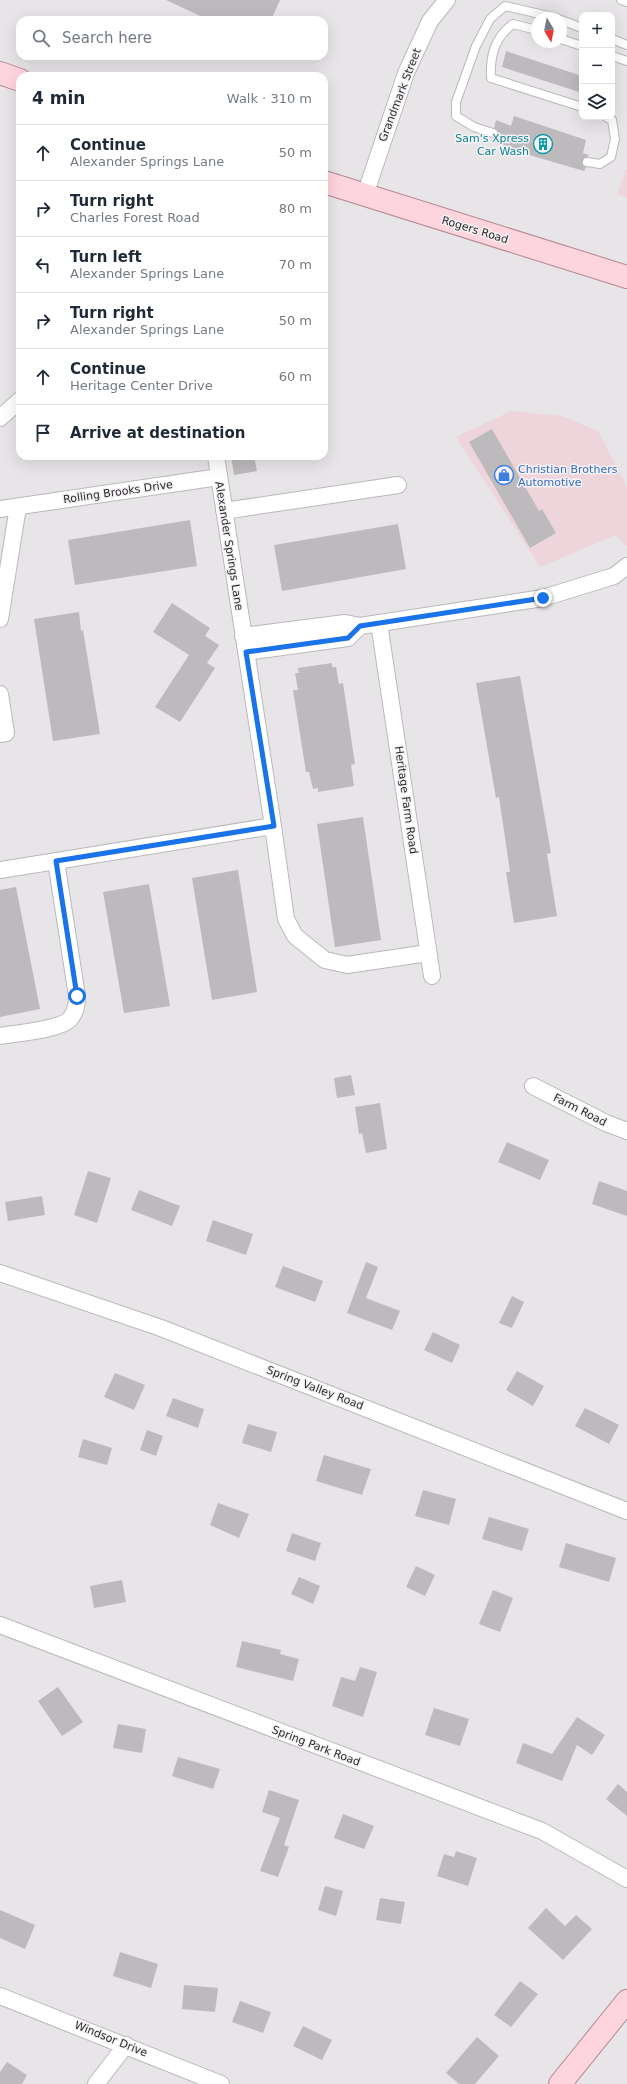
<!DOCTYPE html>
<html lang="en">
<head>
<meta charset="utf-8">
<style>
  :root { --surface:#fff; --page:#f6f6f7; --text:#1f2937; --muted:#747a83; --line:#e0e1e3 }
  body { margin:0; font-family:"DejaVu Sans",sans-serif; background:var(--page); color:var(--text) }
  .controls { position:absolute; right:12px; top:12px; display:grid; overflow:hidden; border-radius:8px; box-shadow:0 4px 16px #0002 }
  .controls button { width:36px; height:36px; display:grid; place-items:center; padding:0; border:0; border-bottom:1px solid var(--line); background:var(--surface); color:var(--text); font:20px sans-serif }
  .compass { position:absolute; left:531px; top:12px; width:36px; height:36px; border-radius:50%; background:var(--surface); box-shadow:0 4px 16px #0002; rotate:170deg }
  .stop { position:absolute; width:12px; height:12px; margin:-9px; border:3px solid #1a73e8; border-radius:50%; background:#fff }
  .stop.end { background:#1a73e8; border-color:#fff; box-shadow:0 1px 4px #0008 }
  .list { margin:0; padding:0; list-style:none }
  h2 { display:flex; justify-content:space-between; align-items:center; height:52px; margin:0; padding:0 16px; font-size:17px }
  h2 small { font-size:13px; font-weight:400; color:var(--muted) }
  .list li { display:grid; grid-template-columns:26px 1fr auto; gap:12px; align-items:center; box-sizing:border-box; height:56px; padding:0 16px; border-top:1px solid var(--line) }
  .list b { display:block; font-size:15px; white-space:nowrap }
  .list p { margin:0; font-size:13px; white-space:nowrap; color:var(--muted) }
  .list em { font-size:13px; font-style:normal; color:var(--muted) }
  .icon { flex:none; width:22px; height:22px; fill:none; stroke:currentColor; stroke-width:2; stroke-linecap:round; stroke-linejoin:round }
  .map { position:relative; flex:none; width:627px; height:2084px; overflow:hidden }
  .search { position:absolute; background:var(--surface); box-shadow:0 4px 16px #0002; left:16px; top:16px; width:312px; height:44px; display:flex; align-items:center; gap:10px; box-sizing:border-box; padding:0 14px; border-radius:12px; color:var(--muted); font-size:15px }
  .panel { position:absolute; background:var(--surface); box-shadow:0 4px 16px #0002; left:16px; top:72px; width:312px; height:388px; border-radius:12px }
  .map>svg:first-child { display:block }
  .commercial { fill:#eed4db }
  .building { fill:#bdbabd }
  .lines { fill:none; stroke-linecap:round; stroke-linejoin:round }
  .service-casing { stroke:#bbb8bc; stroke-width:10 }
  .minor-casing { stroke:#bbb8bc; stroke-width:18 }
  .primary-casing { stroke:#b48691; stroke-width:24 }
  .service { stroke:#fff; stroke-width:8 }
  .minor { stroke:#fff; stroke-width:16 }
  .primary { stroke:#fed4de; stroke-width:22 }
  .route { stroke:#1a73e8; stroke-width:5 }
  .labels { text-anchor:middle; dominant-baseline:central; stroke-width:3; stroke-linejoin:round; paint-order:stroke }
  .street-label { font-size:11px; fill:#2b2a2b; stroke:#f5f2f6 }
  .culture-label { font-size:11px; fill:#0d838f; stroke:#f5f2f6; text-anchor:end }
  .shop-label { font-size:11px; fill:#366cbe; stroke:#f5f2f6; text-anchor:start }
</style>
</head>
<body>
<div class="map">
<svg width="627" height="2084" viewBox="0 0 627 2084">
  <rect width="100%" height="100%" fill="#e8e5e8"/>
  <path class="commercial" d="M 627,168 L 627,198 L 617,194 Z
    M 511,411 L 561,416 L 598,431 L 627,487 L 627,546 L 615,535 L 540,567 L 456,437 Z"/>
  <path class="building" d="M 166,0 L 280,0 L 271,20 L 209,20 Z
    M 506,51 L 582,76 L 582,93 L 502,67 Z
    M 514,116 L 586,140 L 583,153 L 589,155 L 582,161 L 582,164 L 586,167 L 584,171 L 512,150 L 512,147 L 491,141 L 498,134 L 497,130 L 494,128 L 496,120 L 511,126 Z
    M 492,429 L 539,511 L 542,509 L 556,533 L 530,548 L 469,442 Z
    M 231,456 L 254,456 L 257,471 L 234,475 Z
    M 190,520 L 197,566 L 75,585 L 68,540 Z
    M 398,524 L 406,569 L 282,591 L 274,545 Z
    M 172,603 L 210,628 L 205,636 L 219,645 L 207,663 L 215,668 L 180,722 L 155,707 L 189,655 L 153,632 Z
    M 79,612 L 81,631 L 83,630 L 100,734 L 53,741 L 34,619 Z
    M 332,663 L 332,667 L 336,667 L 339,684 L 343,683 L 355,764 L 351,765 L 354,786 L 318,792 L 318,788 L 313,789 L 309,772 L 306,772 L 293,690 L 298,690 L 295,673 L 299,673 L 298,668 Z
    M 520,676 L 551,853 L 547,854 L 557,916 L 514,923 L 506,872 L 510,872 L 499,797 L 496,798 L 476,683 Z
    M 363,817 L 381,940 L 335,947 L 317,824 Z
    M 238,870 L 257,992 L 212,1000 L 192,878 Z
    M 149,884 L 170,1006 L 124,1013 L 103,892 Z
    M 16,887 L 40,1009 L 0,1017 L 0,890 Z
    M 351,1075 L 355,1095 L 337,1098 L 334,1078 Z
    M 380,1103 L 387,1149 L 366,1153 L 362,1133 L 359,1134 L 355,1107 Z
    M 507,1142 L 549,1160 L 540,1180 L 498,1162 Z
    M 88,1171 L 111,1178 L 97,1223 L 74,1215 Z
    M 599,1181 L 627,1191 L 627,1216 L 592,1204 Z
    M 139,1190 L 180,1206 L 172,1226 L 131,1210 Z
    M 42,1196 L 45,1215 L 8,1221 L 5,1202 Z
    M 213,1220 L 253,1234 L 246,1255 L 206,1241 Z
    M 366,1262 L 378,1267 L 366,1298 L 400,1311 L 392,1330 L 347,1313 Z
    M 283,1266 L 323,1281 L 315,1302 L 275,1287 Z
    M 512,1296 L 524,1302 L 512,1328 L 499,1323 Z
    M 433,1332 L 460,1345 L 452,1363 L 424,1350 Z
    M 517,1371 L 544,1386 L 533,1406 L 506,1390 Z
    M 115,1373 L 145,1385 L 134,1410 L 104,1397 Z
    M 173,1398 L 204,1409 L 198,1428 L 166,1416 Z
    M 585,1408 L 619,1425 L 609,1444 L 575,1426 Z
    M 248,1424 L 277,1432 L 271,1452 L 242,1443 Z
    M 147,1430 L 163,1436 L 156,1456 L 140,1450 Z
    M 83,1439 L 112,1448 L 107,1465 L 78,1457 Z
    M 324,1455 L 371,1469 L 362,1495 L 316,1481 Z
    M 423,1490 L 456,1499 L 449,1525 L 415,1516 Z
    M 218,1503 L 249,1514 L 239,1538 L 210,1525 Z
    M 489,1517 L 529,1529 L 522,1551 L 482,1539 Z
    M 292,1533 L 321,1543 L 315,1561 L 286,1551 Z
    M 566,1543 L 616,1558 L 609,1582 L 559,1567 Z
    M 416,1566 L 435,1575 L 425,1596 L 406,1587 Z
    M 299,1577 L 320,1586 L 313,1604 L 291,1594 Z
    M 122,1580 L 126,1602 L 94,1608 L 90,1586 Z
    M 493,1590 L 513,1598 L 500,1632 L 479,1624 Z
    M 242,1641 L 281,1650 L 280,1654 L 299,1659 L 293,1681 L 236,1667 Z
    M 360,1667 L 377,1672 L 363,1717 L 332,1706 L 341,1677 L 355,1681 Z
    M 58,1687 L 83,1722 L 62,1736 L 38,1701 Z
    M 434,1708 L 469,1719 L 460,1746 L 425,1735 Z
    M 577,1717 L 605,1735 L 592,1755 L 577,1745 L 562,1781 L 516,1763 L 523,1743 L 552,1754 Z
    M 118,1724 L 146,1729 L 142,1753 L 113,1748 Z
    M 178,1757 L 220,1769 L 213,1789 L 172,1776 Z
    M 618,1784 L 627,1792 L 627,1816 L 606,1799 Z
    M 269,1790 L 299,1800 L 284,1845 L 289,1847 L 278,1877 L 260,1871 L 280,1818 L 262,1812 Z
    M 343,1814 L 374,1826 L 364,1849 L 334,1838 Z
    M 456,1851 L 477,1858 L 468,1886 L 437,1876 L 444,1854 L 454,1857 Z
    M 325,1886 L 343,1891 L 336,1916 L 318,1910 Z
    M 380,1898 L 405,1902 L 401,1924 L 376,1920 Z
    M 546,1908 L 565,1926 L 576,1915 L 592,1929 L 563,1960 L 528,1928 Z
    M 0,1910 L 35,1925 L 25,1949 L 0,1938 Z
    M 120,1952 L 158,1964 L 151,1988 L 113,1976 Z
    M 520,1981 L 538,1994 L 511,2027 L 494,2015 Z
    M 184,1985 L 218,1988 L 215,2012 L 182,2009 Z
    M 240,2001 L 271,2012 L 263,2033 L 232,2022 Z
    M 303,2026 L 332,2040 L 322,2060 L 293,2046 Z
    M 477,2037 L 499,2056 L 475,2084 L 459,2084 L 446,2073 Z
    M 7,2062 L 27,2075 L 22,2084 L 0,2084 L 0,2072 Z"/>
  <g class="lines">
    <g class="service-casing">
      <path id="service" d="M 621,0 L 627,2
        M 561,20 L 582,28
        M 537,30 L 513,24 C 494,38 490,56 491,78 L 582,107
        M 561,39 L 582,46
        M 612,39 L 627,45
        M 612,56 L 627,61
        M 493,133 L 474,127 L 456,116 L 456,102 L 476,46 L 490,19 L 505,6 L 557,18
        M 587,162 L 600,164 L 611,157 L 615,139 L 612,120 L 606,117"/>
    </g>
    <g class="minor-casing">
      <path id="minor" d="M 365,195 L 406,73 L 430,21 L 447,0
        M 0,418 L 20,400
        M 216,456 L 273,826 L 286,919 L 295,936 L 325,960 L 347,965 L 428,953
        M 0,509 L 219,477
        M 224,511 L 398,485
        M 0,619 L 18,507
        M 379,623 L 432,976
        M 243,636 L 345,623 L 360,626 L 543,598 L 614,576 L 627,566
        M 246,652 L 348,638 L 360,626
        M 0,694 L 6,733 L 0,734
        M 0,870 L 273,826
        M 0,1036 C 16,1033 60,1030 70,1019 C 76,1012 77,1005 77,996 L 56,861
        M 533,1086 L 606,1123 L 627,1131
        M 0,1273 L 161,1328 L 627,1511
        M 0,1625 L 542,1831 L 627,1879
        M 0,1996 L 221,2084
        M 96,2084 L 126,2045"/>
    </g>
    <g class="primary-casing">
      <path id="primary" d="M 0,73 L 20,80
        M 324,182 L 627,277
        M 560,2084 L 627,2001"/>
    </g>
    <use href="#service" class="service"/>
    <use href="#minor" class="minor"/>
    <use href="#primary" class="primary"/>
  </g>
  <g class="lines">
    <path class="route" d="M 77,996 L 56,861 L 274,826 L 246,652 L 348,638 L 360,626 L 543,598"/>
  </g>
  <defs>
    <g id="building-ring" transform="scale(1)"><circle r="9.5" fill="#f5f2f6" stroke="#0f9aa8" stroke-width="1.5"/><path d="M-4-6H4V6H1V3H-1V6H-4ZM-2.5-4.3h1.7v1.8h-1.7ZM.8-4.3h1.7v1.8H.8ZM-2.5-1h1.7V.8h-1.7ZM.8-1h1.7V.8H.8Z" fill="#0f9aa8"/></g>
    <g id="shop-ring" transform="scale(1)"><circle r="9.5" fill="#f5f2f6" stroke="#3f7fe0" stroke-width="1.5"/><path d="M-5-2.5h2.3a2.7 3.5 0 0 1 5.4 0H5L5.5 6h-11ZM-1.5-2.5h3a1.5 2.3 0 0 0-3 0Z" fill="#3f7fe0"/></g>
  </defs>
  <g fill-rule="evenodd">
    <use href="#building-ring" x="543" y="144"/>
    <use href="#shop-ring" x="504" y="475"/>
  </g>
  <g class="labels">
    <g class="street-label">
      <text transform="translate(400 95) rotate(-69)">Grandmark Street</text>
      <text transform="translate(475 230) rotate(17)">Rogers Road</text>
      <text transform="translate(118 492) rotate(-8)">Rolling Brooks Drive</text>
      <text transform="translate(229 546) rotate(81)">Alexander Springs Lane</text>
      <text transform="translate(406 800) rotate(82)">Heritage Farm Road</text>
      <text transform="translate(580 1110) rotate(27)">Farm Road</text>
      <text transform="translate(315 1388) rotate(21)">Spring Valley Road</text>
      <text transform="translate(316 1746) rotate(21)">Spring Park Road</text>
      <text transform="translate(111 2039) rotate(22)">Windsor Drive</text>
    </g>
    <g class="culture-label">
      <text x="529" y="138">Sam's Xpress<tspan x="529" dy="13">Car Wash</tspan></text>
    </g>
    <g class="shop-label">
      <text x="518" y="469">Christian Brothers<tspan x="518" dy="13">Automotive</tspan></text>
    </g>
  </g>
</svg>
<div class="controls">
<button>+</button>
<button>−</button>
<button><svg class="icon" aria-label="layers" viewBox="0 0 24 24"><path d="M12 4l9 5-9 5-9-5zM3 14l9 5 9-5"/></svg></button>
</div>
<svg class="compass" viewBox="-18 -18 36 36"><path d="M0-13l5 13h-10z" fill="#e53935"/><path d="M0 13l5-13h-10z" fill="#747a83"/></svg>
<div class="stop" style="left:77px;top:996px"></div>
<div class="stop end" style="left:543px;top:598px"></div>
<div class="search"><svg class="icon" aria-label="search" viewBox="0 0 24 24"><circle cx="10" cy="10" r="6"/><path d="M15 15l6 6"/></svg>Search here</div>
<section class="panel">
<h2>4 min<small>Walk · 310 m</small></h2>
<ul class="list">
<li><svg class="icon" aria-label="ahead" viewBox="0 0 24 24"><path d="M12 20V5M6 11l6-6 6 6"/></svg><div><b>Continue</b><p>Alexander Springs Lane</p></div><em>50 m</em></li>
<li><svg class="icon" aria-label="right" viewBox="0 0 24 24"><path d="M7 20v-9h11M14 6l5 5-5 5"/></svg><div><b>Turn right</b><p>Charles Forest Road</p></div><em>80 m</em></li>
<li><svg class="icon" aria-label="left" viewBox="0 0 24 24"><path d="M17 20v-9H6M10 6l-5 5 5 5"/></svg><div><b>Turn left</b><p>Alexander Springs Lane</p></div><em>70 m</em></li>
<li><svg class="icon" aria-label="right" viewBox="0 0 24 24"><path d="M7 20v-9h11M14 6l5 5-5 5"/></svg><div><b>Turn right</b><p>Alexander Springs Lane</p></div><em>50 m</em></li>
<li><svg class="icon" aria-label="ahead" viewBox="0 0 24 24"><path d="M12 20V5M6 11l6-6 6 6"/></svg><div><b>Continue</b><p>Heritage Center Drive</p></div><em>60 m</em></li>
<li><svg class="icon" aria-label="arrive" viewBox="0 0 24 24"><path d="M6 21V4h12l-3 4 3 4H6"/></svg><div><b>Arrive at destination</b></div></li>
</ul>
</section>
</div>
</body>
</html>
